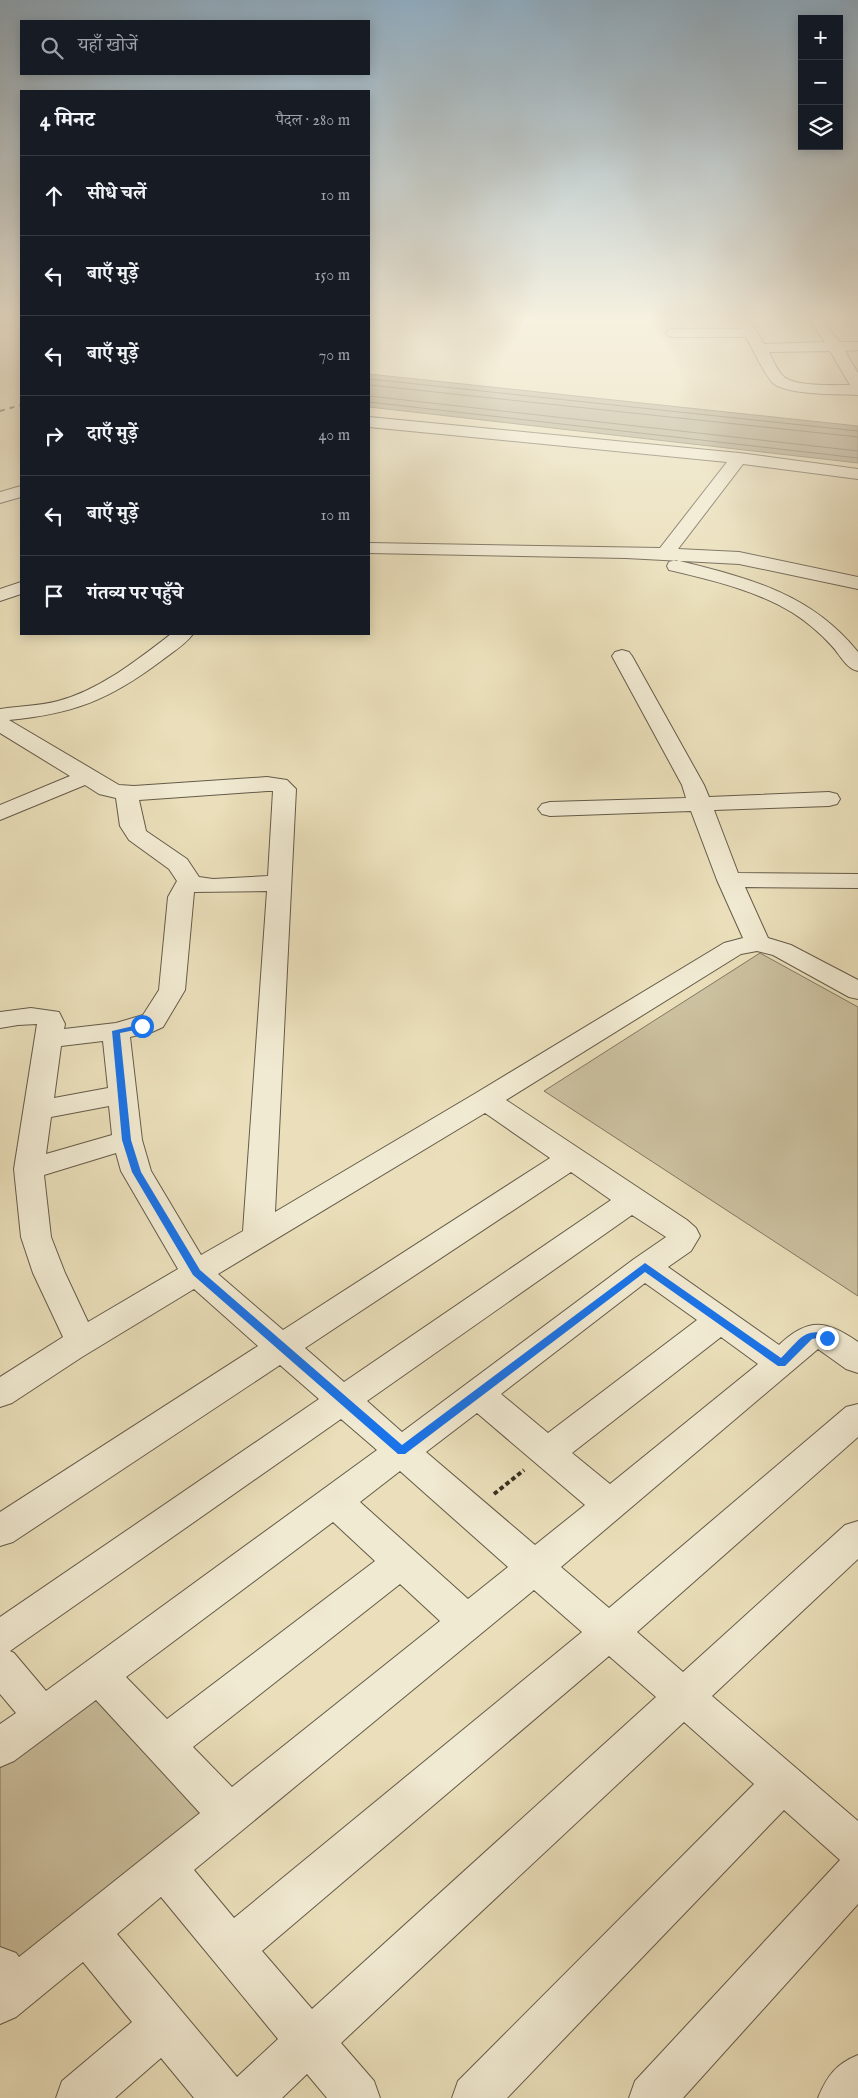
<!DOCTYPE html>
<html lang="hi">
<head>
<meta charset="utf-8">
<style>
  :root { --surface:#171b24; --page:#20242c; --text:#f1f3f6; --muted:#9ea1a6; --line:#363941 }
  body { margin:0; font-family:"IM FELL English","Noto Serif Devanagari",serif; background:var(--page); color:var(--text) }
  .controls { position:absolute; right:15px; top:15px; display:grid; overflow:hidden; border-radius:0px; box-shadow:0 2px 12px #0003 }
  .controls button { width:45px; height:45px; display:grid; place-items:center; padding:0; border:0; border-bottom:1px solid var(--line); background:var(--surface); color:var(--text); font:25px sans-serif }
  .stop { position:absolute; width:15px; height:15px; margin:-11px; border:4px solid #1a73e8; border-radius:50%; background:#fff }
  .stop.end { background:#1a73e8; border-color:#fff; box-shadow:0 1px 5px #0008 }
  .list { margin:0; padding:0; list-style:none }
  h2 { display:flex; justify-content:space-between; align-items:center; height:65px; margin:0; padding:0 20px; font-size:21px }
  h2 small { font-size:16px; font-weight:400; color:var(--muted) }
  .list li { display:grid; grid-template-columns:32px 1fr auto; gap:15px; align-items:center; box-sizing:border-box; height:80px; padding:0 20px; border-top:1px solid var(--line) }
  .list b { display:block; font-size:19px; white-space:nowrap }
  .list em { font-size:16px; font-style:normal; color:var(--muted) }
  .icon { flex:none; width:28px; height:28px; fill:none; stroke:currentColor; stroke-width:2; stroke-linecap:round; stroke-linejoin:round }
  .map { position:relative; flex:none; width:858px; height:2098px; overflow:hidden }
  .search { position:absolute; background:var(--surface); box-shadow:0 2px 12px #0003; left:20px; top:20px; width:350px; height:55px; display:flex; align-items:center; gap:12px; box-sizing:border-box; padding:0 18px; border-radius:0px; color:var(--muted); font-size:19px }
  .panel { position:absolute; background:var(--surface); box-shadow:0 2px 12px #0003; left:20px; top:90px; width:350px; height:545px; border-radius:0px }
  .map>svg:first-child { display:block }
  .green { fill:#ccc1a0; stroke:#827862 }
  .water { fill:#ada387; stroke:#7e755f }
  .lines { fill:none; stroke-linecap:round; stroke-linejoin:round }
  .shore { stroke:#726955; stroke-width:1 }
  .minor-casing { stroke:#645b49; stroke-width:2 }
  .path { stroke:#382f23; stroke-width:4; stroke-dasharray:4.5 3; stroke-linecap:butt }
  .minor { fill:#f1ead2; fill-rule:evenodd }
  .rail { stroke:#382f23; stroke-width:2; stroke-dasharray:5 5; stroke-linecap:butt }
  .route { fill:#1a73e8 }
</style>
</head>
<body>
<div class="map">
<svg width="858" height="2098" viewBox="0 0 858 2098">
  <rect width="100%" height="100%" fill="#eadfba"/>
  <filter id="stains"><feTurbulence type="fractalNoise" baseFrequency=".004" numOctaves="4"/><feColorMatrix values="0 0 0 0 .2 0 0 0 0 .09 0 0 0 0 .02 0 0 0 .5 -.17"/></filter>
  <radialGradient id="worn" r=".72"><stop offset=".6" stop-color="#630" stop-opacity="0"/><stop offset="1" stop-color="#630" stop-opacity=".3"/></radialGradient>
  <path class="green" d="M 760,953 L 858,1007 L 858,1296 L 544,1091 Z
    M 104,1692 L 213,1817 L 15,1977 L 0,1956 L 0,1768 Z"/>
  <path class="water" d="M 369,374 L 858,426 L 858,463 L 369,407 Z"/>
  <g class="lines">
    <path class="shore" d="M 369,379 L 858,431
      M 369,385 L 858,437
      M 369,396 L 858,451
      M 369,402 L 858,458"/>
    <g class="minor-casing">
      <path id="minor" d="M 735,319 L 749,319 L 764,344 L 825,342 L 808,319 L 822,319 L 839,342 L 858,342 L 858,350 L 845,351 L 858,373 L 858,395 C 838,394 789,395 774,384 C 766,378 752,347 746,337 L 673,337 L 668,336 L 666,333 L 668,330 L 673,329 L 741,329 ZM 830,351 L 850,385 C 836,385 793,387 783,376 C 777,370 773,360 769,352 Z
        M 369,417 L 739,453 L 858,469 L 858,479 L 743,464 L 678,549 L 739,552 L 858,577 L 858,589 L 739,564 L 626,558 L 369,553 L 369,543 L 660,548 L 727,462 L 369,427 Z
        M 21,486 L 21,497 L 0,503 L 0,492 Z
        M 676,560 C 747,578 810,592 858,652 L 858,671 C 845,668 840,654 831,645 C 820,633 807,622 793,613 C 756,590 711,580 669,570 L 667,566 L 669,562 Z
        M 21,582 L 21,594 L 0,601 L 0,589 Z
        M 171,634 L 193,634 C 185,645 171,653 161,661 C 109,700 73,714 9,720 L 119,785 L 134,786 L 267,777 L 287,780 L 296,789 L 275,1212 L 476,1093 L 724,943 L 743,938 L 717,880 L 691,811 L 550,816 L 542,814 L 538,809 L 542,804 L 550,802 L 686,798 L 682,785 L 612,656 L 615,652 L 622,650 L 629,652 L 632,656 L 704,785 L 709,797 L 829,792 L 837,794 L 840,799 L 837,804 L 829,806 L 714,810 L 738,873 L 858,874 L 858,888 L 745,887 L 768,938 L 791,945 L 858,980 L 858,999 L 849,997 L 773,955 L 757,951 L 741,954 L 506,1100 L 687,1220 L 696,1228 L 700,1236 L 691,1251 L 668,1267 L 779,1345 C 808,1317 827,1320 858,1342 L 858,1373 L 846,1369 L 818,1349 L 561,1567 L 609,1608 L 846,1407 L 858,1404 L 858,1437 L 637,1632 L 683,1672 L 845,1525 L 858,1521 L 858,1559 L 712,1696 L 858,1821 L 858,1904 L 683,2098 L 629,2098 L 635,2081 L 840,1860 L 784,1810 L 507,2098 L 452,2098 L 458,2081 L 754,1784 L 684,1722 L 341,2043 L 374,2081 L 380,2098 L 327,2098 L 307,2074 L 282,2098 L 194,2098 L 161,2058 L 115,2098 L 56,2098 L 62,2081 L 132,2022 L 83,1962 L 16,2017 L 0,2024 L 0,1947 L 16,1953 L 19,1957 L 200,1813 L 96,1700 L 14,1761 L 0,1767 L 0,1724 L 16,1713 L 0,1694 L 0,1617 L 319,1399 L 280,1365 L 13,1542 L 0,1546 L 0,1512 L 258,1346 L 194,1289 L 82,1357 L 12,1403 L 0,1407 L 0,1377 L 63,1337 L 33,1273 L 21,1237 L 14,1169 L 37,1024 L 18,1025 L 0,1028 L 0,1012 L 31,1008 L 59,1012 L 65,1024 L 64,1029 L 116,1023 L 143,1015 L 159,990 L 168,897 L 177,881 L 169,869 L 129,840 L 120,826 L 116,798 L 99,794 L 85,785 L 0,820 L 0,805 L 70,776 L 0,733 L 0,709 C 19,706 39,706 58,701 C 100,690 137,660 171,634 ZM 267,791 L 273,791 L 268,876 L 213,879 L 199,877 L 187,859 L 146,831 L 139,800 ZM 267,891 L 243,1231 L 201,1255 L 151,1171 L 142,1140 L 130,1037 L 152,1032 L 163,1027 L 185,990 L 194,892 ZM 103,1041 L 108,1088 L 54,1098 L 61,1046 ZM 109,1106 L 112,1135 L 46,1154 L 51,1117 ZM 485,1113 L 550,1158 L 283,1330 L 218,1274 ZM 116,1153 L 121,1171 L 178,1269 L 88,1322 L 65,1273 L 51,1237 L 44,1175 ZM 571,1172 L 611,1200 L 344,1382 L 305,1348 ZM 632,1215 L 666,1237 L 634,1259 L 402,1432 L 367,1401 ZM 645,1283 L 697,1320 L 548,1433 L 501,1394 ZM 721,1337 L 758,1364 L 610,1484 L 572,1453 ZM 477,1413 L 585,1505 L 535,1545 L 426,1452 ZM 341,1419 L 377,1450 L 46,1691 L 14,1653 L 10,1651 ZM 400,1471 L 508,1567 L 468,1599 L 360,1502 ZM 333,1522 L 375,1561 L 167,1719 L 126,1677 ZM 400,1584 L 440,1621 L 232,1787 L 193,1747 ZM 534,1590 L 582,1632 L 234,1918 L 194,1870 ZM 609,1656 L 656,1697 L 312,2009 L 262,1951 ZM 161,1897 L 278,2039 L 237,2077 L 117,1934 Z
        M 858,2055 L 858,2098 L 818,2098 C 827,2076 836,2064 858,2055 Z"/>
    </g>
    <path class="path" d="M 494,1494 L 524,1470"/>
    <use href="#minor" class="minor"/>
    <path class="rail" d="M 0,411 L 21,405"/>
  </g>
  <linearGradient id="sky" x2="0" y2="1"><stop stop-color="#90adc1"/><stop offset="0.52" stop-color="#f6f1e0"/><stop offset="1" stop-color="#f6f1e0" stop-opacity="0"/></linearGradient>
  <rect width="858" height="613" fill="url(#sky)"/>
  <path class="route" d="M 142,1024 L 146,1026 L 145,1028 L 120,1033 L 131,1140 L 141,1172 L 200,1270 L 402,1445 L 645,1263 L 781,1358 C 799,1341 804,1326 830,1335 L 832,1338 L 827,1341 L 817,1338 L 812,1339 L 785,1366 L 778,1366 L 645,1272 L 405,1454 L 398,1454 L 193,1275 L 132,1172 L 122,1140 L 112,1031 Z"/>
  <rect width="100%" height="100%" filter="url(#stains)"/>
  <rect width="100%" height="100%" fill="url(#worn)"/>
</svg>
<div class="controls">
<button>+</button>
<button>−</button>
<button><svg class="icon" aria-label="layers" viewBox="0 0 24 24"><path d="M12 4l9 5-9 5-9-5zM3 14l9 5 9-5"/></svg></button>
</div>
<div class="stop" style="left:142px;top:1026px"></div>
<div class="stop end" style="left:827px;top:1338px"></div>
<div class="search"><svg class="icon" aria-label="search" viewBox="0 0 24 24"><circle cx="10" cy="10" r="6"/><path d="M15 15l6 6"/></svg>यहाँ खोजें</div>
<section class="panel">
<h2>4 मिनट<small>पैदल · 280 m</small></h2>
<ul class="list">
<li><svg class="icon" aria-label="ahead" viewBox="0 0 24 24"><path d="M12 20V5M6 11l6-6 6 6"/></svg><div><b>सीधे चलें</b></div><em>10 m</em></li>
<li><svg class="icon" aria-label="left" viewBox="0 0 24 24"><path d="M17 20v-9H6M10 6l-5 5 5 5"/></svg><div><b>बाएँ मुड़ें</b></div><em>150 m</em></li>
<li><svg class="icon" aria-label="left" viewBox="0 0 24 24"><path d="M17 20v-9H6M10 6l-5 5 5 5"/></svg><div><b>बाएँ मुड़ें</b></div><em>70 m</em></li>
<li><svg class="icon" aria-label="right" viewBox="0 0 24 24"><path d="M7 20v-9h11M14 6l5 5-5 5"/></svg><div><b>दाएँ मुड़ें</b></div><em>40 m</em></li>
<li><svg class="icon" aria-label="left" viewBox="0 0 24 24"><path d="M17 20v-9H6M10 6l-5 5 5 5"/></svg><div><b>बाएँ मुड़ें</b></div><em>10 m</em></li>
<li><svg class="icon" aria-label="arrive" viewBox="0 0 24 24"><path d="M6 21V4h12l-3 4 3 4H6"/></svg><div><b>गंतव्य पर पहुँचे</b></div></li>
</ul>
</section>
</div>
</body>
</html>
